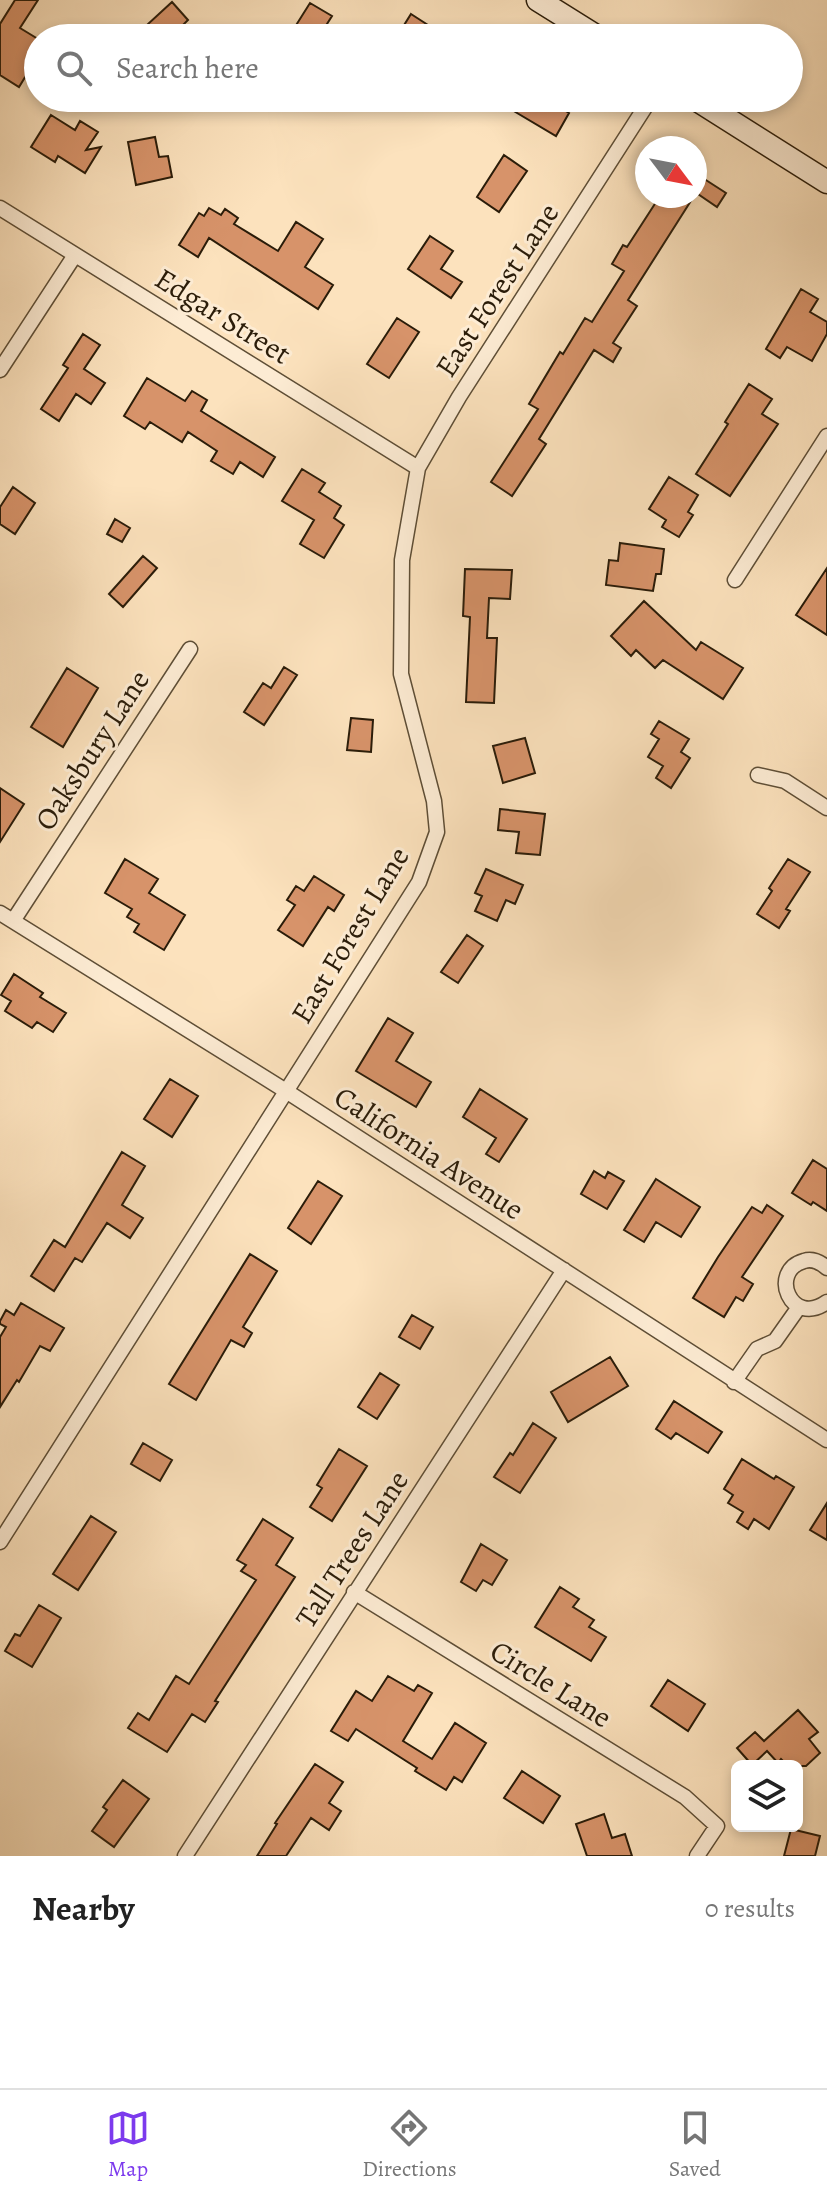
<!DOCTYPE html>
<html lang="en">
<head>
<meta charset="utf-8">
<style>
  :root { --surface:#fff; --page:#f2f2f2; --text:#222; --muted:#767676; --line:#e0e0e0; --accent:#7c3aed }
  body { margin:0; font-family:Alegreya,serif; background:var(--page); color:var(--text) }
  .controls { position:absolute; right:24px; bottom:24px; display:grid; overflow:hidden; border-radius:12px; box-shadow:0 4px 12px #0003 }
  .controls button { width:72px; height:72px; display:grid; place-items:center; padding:0; border:0; border-bottom:2px solid var(--line); background:var(--surface); color:var(--text); font:40px sans-serif }
  .compass { position:absolute; left:635px; top:136px; width:72px; height:72px; border-radius:50%; background:var(--surface); box-shadow:0 4px 12px #0003; rotate:122deg }
  .list { margin:0; padding:0; list-style:none }
  h2 { display:flex; justify-content:space-between; align-items:center; height:104px; margin:0; padding:0 32px; font-size:34px }
  h2 small { font-size:26px; font-weight:400; color:var(--muted) }
  .icon { flex:none; width:44px; height:44px; fill:none; stroke:currentColor; stroke-width:2; stroke-linecap:round; stroke-linejoin:round }
  .map { position:relative; flex:none; width:827px; height:1856px; overflow:hidden }
  .search { position:absolute; background:var(--surface); box-shadow:0 4px 12px #0003; left:24px; right:24px; top:24px; height:88px; display:flex; align-items:center; gap:20px; box-sizing:border-box; padding:0 28px; border-radius:44px; color:var(--muted); font-size:30px }
  .sheet { height:232px; background:var(--surface) }
  nav { display:flex; justify-content:space-around; align-items:center; box-sizing:border-box; height:112px; border-top:2px solid var(--line); background:var(--surface); font-size:22px; color:var(--muted) }
  nav a { display:grid; justify-items:center; gap:4px }
  nav .on { color:var(--accent) }
  .map>svg:first-child { display:block }
  .building { fill:#d7936a; stroke:#2a1c09; stroke-width:2 }
  .lines { fill:none; stroke-linecap:round; stroke-linejoin:round }
  .street-casing { stroke:#5e4e36; stroke-width:17 }
  .secondary-casing { stroke:#2a1c09; stroke-width:25 }
  .street { stroke:#fdecd4; stroke-width:14 }
  .secondary { stroke:#fdecd4; stroke-width:22 }
  .labels { text-anchor:middle; dominant-baseline:central; stroke-width:6; stroke-linejoin:round; paint-order:stroke }
  .street-label { font-size:30px; fill:#2a1c09; stroke:#fdecd4 }
</style>
</head>
<body>
<div class="map">
<svg width="827" height="1856" viewBox="0 0 827 1856">
  <rect width="100%" height="100%" fill="#fce2bd"/>
  <filter id="stains"><feTurbulence type="fractalNoise" baseFrequency=".0025" numOctaves="4"/><feColorMatrix values="0 0 0 0 .2 0 0 0 0 .09 0 0 0 0 .02 0 0 0 .5 -.17"/></filter>
  <radialGradient id="worn" r=".72"><stop offset=".6" stop-color="#630" stop-opacity="0"/><stop offset="1" stop-color="#630" stop-opacity=".3"/></radialGradient>
  <path class="building" d="M 15,0 L 38,0 L 20,28 L 38,39 L 38,56 L 19,87 L 0,75 L 0,24 Z
    M 172,2 L 188,20 L 178,30 L 186,38 L 160,38 L 148,24 Z
    M 310,3 L 332,16 L 318,38 L 288,38 Z
    M 411,14 L 448,38 L 396,38 Z
    M 519,98 L 559,98 L 556,105 L 569,113 L 556,136 L 512,110 Z
    M 51,115 L 75,130 L 80,121 L 98,132 L 86,150 L 101,147 L 85,173 L 58,156 L 55,162 L 31,147 Z
    M 155,137 L 159,157 L 168,156 L 172,177 L 136,185 L 128,142 Z
    M 504,155 L 527,171 L 499,212 L 477,197 Z
    M 695,173 L 726,193 L 717,207 L 695,192 Z
    M 660,196 L 694,196 L 628,300 L 637,306 L 613,343 L 621,348 L 613,362 L 594,350 L 539,439 L 546,444 L 512,496 L 491,482 L 538,409 L 529,404 L 560,352 L 563,354 L 585,318 L 592,322 L 624,271 L 612,264 L 623,245 L 627,247 Z
    M 209,208 L 221,215 L 225,209 L 238,218 L 234,224 L 278,251 L 296,222 L 323,239 L 305,267 L 333,285 L 318,309 L 209,238 L 198,257 L 179,245 L 199,213 L 204,216 Z
    M 430,236 L 453,251 L 441,269 L 462,282 L 451,298 L 408,269 Z
    M 801,289 L 818,299 L 810,312 L 827,322 L 827,334 L 812,361 L 787,347 L 780,358 L 766,349 Z
    M 397,318 L 419,332 L 389,378 L 367,364 Z
    M 83,334 L 100,345 L 84,369 L 105,383 L 91,404 L 76,394 L 59,421 L 41,409 L 68,368 L 63,365 Z
    M 147,378 L 185,401 L 192,391 L 207,400 L 201,411 L 275,457 L 263,477 L 240,462 L 233,474 L 211,461 L 217,451 L 188,432 L 182,442 L 150,422 L 145,429 L 124,416 Z
    M 749,384 L 772,399 L 762,414 L 778,424 L 730,496 L 696,474 L 728,424 L 725,422 Z
    M 302,469 L 325,483 L 319,492 L 341,506 L 334,518 L 344,525 L 324,558 L 300,544 L 314,520 L 282,501 Z
    M 669,477 L 698,495 L 688,512 L 693,515 L 679,537 L 662,527 L 666,520 L 649,509 Z
    M 13,487 L 35,503 L 15,534 L 0,524 L 0,507 Z
    M 115,519 L 130,528 L 122,542 L 107,534 Z
    M 620,543 L 664,549 L 661,574 L 656,574 L 653,591 L 606,585 L 609,560 L 618,561 Z
    M 143,556 L 157,568 L 123,607 L 109,594 Z
    M 827,568 L 827,635 L 796,615 Z
    M 465,569 L 512,570 L 510,599 L 489,598 L 487,638 L 497,638 L 494,703 L 466,702 L 470,617 L 463,616 Z
    M 644,601 L 696,650 L 701,642 L 743,668 L 723,699 L 663,660 L 655,668 L 636,650 L 631,656 L 611,636 Z
    M 284,667 L 297,675 L 264,725 L 244,712 L 263,683 L 271,688 Z
    M 67,668 L 98,688 L 63,747 L 31,727 Z
    M 351,718 L 373,720 L 371,752 L 347,750 Z
    M 659,721 L 689,739 L 681,752 L 690,758 L 671,788 L 656,778 L 663,766 L 648,757 L 659,739 L 651,734 Z
    M 525,738 L 535,773 L 503,783 L 493,746 Z
    M 0,788 L 24,804 L 0,842 Z
    M 500,809 L 545,814 L 540,855 L 516,853 L 519,832 L 498,830 Z
    M 125,859 L 158,879 L 149,893 L 185,915 L 164,950 L 134,932 L 139,924 L 127,917 L 132,909 L 105,893 Z
    M 788,859 L 810,872 L 786,909 L 790,911 L 779,928 L 757,914 L 772,891 L 769,888 Z
    M 486,869 L 523,885 L 515,904 L 506,900 L 497,921 L 475,911 L 482,896 L 475,893 Z
    M 314,876 L 344,895 L 334,911 L 328,907 L 303,946 L 278,930 L 295,905 L 287,900 L 296,886 L 304,891 Z
    M 467,935 L 483,946 L 458,983 L 441,972 Z
    M 14,974 L 43,993 L 40,997 L 66,1013 L 53,1032 L 37,1022 L 32,1028 L 5,1011 L 11,1001 L 1,995 Z
    M 388,1018 L 413,1033 L 396,1061 L 431,1082 L 416,1107 L 356,1071 Z
    M 170,1079 L 198,1096 L 172,1137 L 144,1119 Z
    M 480,1089 L 527,1119 L 499,1162 L 486,1154 L 496,1138 L 463,1117 Z
    M 122,1152 L 145,1166 L 122,1205 L 143,1218 L 130,1238 L 107,1223 L 82,1262 L 75,1258 L 54,1291 L 31,1276 L 54,1240 L 65,1247 Z
    M 813,1160 L 827,1169 L 827,1211 L 813,1202 L 811,1205 L 792,1193 Z
    M 594,1171 L 605,1178 L 608,1172 L 624,1181 L 607,1209 L 581,1194 Z
    M 656,1179 L 700,1207 L 681,1237 L 656,1222 L 644,1242 L 624,1230 Z
    M 318,1181 L 342,1196 L 311,1244 L 288,1228 Z
    M 767,1205 L 783,1216 L 742,1277 L 753,1284 L 743,1301 L 736,1297 L 724,1317 L 693,1298 L 718,1257 L 752,1207 L 762,1213 Z
    M 250,1254 L 277,1271 L 243,1327 L 252,1333 L 244,1347 L 231,1340 L 196,1400 L 169,1384 Z
    M 21,1303 L 64,1328 L 50,1351 L 40,1346 L 19,1382 L 17,1380 L 0,1407 L 0,1337 L 6,1327 L 0,1324 L 0,1321 L 6,1310 L 14,1315 Z
    M 412,1315 L 433,1327 L 420,1349 L 399,1337 Z
    M 610,1357 L 628,1386 L 568,1422 L 551,1392 Z
    M 380,1373 L 399,1385 L 377,1419 L 358,1407 Z
    M 674,1401 L 722,1432 L 708,1453 L 676,1433 L 671,1439 L 656,1429 Z
    M 533,1423 L 556,1438 L 520,1493 L 494,1477 L 510,1453 L 513,1455 Z
    M 143,1443 L 172,1460 L 160,1481 L 131,1464 Z
    M 339,1449 L 367,1466 L 332,1521 L 310,1507 L 322,1488 L 317,1485 Z
    M 742,1459 L 774,1479 L 776,1476 L 794,1487 L 769,1529 L 754,1519 L 748,1529 L 737,1522 L 743,1512 L 728,1503 L 733,1495 L 724,1489 Z
    M 827,1503 L 827,1540 L 810,1530 Z
    M 91,1516 L 116,1532 L 78,1590 L 53,1574 Z
    M 263,1519 L 293,1538 L 276,1565 L 295,1577 L 215,1701 L 218,1702 L 205,1722 L 192,1714 L 167,1752 L 128,1728 L 138,1713 L 149,1720 L 176,1676 L 189,1684 L 256,1580 L 241,1571 L 246,1565 L 237,1560 Z
    M 481,1544 L 507,1560 L 492,1585 L 483,1580 L 476,1591 L 461,1582 Z
    M 560,1587 L 579,1599 L 573,1607 L 594,1620 L 589,1627 L 606,1637 L 591,1661 L 535,1627 Z
    M 39,1605 L 61,1618 L 32,1667 L 5,1651 L 15,1634 L 20,1636 Z
    M 388,1676 L 414,1691 L 418,1685 L 432,1693 L 403,1741 L 432,1759 L 455,1723 L 486,1743 L 462,1782 L 454,1777 L 446,1790 L 415,1771 L 417,1768 L 356,1729 L 348,1741 L 331,1731 L 356,1691 L 372,1701 Z
    M 668,1680 L 705,1704 L 688,1731 L 651,1706 Z
    M 798,1710 L 818,1732 L 809,1739 L 820,1753 L 806,1766 L 788,1766 L 781,1759 L 778,1763 L 767,1751 L 752,1765 L 737,1748 L 755,1732 L 764,1741 Z
    M 315,1764 L 343,1782 L 329,1803 L 341,1811 L 329,1830 L 311,1818 L 286,1856 L 257,1856 L 277,1824 L 275,1823 Z
    M 522,1771 L 560,1796 L 543,1823 L 504,1798 Z
    M 123,1780 L 149,1799 L 114,1847 L 92,1831 L 107,1810 L 103,1807 Z
    M 604,1814 L 612,1838 L 625,1834 L 632,1856 L 587,1856 L 576,1824 Z
    M 791,1829 L 820,1836 L 815,1856 L 784,1856 Z"/>
  <g class="lines">
    <g class="street-casing">
      <path id="street" d="M 0,208 L 418,468
        M 0,370 L 75,255
        M 735,580 L 827,436
        M 758,775 L 785,781 L 827,808
        M 0,913 L 286,1091 L 827,1440
        M 13,921 L 190,649
        M 827,1268 C 820,1262 813,1258 804,1261 C 768,1271 791,1328 827,1302
        M 734,1382 L 757,1349 L 775,1341 L 799,1307
        M 0,1542 L 419,882 L 437,832 L 434,801 L 401,674 L 402,560 L 418,468 L 459,397 L 651,98
        M 354,1592 L 685,1797 L 717,1826 L 697,1856
        M 185,1856 L 564,1270"/>
    </g>
    <g class="secondary-casing">
      <path id="secondary" d="M 538,0 L 599,38
        M 694,98 L 827,182"/>
    </g>
    <use href="#street" class="street"/>
    <use href="#secondary" class="secondary"/>
  </g>
  <g class="labels">
    <g class="street-label">
      <text transform="translate(497 290) rotate(-57)">East Forest Lane</text>
      <text transform="translate(223 316) rotate(32)">Edgar Street</text>
      <text transform="translate(92 750) rotate(-57)">Oaksbury Lane</text>
      <text transform="translate(350 935) rotate(-59)">East Forest Lane</text>
      <text transform="translate(429 1153) rotate(33)">California Avenue</text>
      <text transform="translate(352 1549) rotate(-57)">Tall Trees Lane</text>
      <text transform="translate(551 1684) rotate(32)">Circle Lane</text>
    </g>
  </g>
  <rect width="100%" height="100%" filter="url(#stains)"/>
  <rect width="100%" height="100%" fill="url(#worn)"/>
</svg>
<div class="controls">
<button><svg class="icon" aria-label="layers" viewBox="0 0 24 24"><path d="M12 4l9 5-9 5-9-5zM3 14l9 5 9-5"/></svg></button>
</div>
<svg class="compass" viewBox="-18 -18 36 36"><path d="M0-13l5 13h-10z" fill="#e53935"/><path d="M0 13l5-13h-10z" fill="#767676"/></svg>
<div class="search"><svg class="icon" aria-label="search" viewBox="0 0 24 24"><circle cx="10" cy="10" r="6"/><path d="M15 15l6 6"/></svg>Search here</div>
</div>
<section class="sheet">
<h2>Nearby<small>0 results</small></h2>
<ul class="list">
</ul>
</section>
<nav>
<a class="on"><svg class="icon" aria-label="map" viewBox="0 0 24 24"><path d="M3 6l6-2 6 2 6-2v14l-6 2-6-2-6 2zM9 4v14M15 6v14"/></svg>Map</a>
<a><svg class="icon" aria-label="directions" viewBox="0 0 24 24"><path d="M12 3l9 9-9 9-9-9zM9 14v-3h6M13 9l2 2-2 2"/></svg>Directions</a>
<a><svg class="icon" aria-label="saved" viewBox="0 0 24 24"><path d="M7 4h10v16l-5-4-5 4z"/></svg>Saved</a>
</nav>
</body>
</html>
